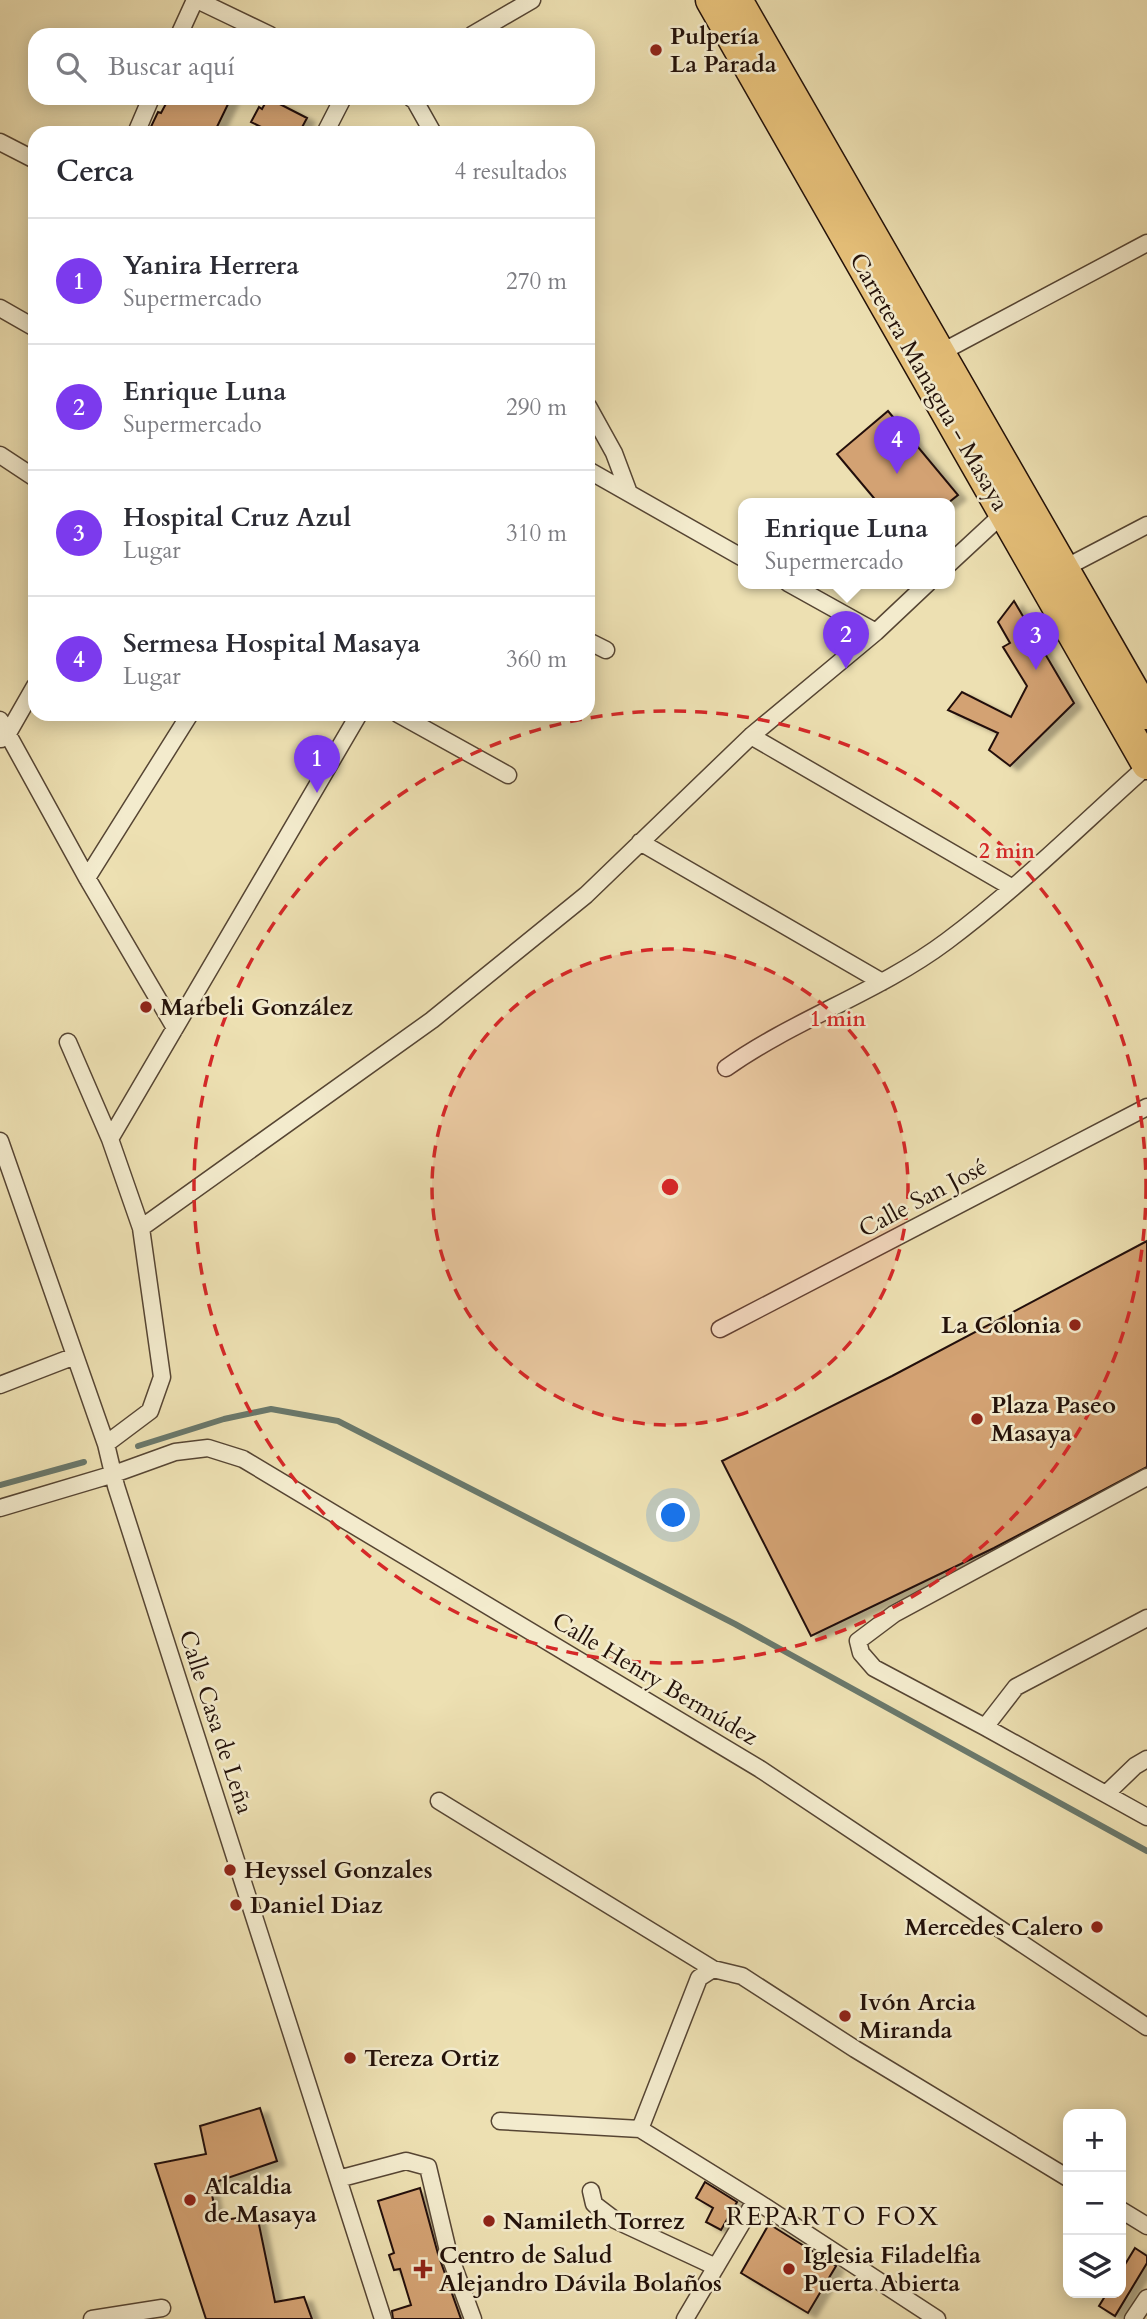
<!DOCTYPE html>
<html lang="es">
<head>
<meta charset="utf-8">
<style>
  :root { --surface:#fff; --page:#f7f7f7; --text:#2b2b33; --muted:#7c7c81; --line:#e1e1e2; --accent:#7c3aed }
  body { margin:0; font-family:Cardo,serif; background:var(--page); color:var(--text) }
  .controls { position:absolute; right:21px; bottom:21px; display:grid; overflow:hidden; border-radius:14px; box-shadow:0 4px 18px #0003 }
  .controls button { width:63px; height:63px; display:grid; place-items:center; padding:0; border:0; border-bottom:2px solid var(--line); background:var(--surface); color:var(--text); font:35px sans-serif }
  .you { position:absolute; left:674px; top:1516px; width:24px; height:24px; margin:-18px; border:5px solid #fff; border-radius:50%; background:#1a73e8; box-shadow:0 0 0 10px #1a73e833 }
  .badge { display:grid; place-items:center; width:46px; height:46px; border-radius:50%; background:var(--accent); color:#fff; font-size:23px; font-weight:700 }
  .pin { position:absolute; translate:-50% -58px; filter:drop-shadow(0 2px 4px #0008) }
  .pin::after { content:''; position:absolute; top:37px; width:24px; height:21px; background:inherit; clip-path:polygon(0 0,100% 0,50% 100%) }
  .popup { position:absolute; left:738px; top:498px; width:217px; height:91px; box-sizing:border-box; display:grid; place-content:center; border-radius:14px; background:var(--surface); filter:drop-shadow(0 2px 5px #0005); font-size:23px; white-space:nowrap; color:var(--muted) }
  .popup b { font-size:26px; color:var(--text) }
  .popup::after { content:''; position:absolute; left:50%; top:100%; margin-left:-14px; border:14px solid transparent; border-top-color:var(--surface) }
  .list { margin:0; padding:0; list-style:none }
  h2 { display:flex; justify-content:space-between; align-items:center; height:91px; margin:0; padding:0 28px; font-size:30px }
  h2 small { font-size:23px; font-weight:400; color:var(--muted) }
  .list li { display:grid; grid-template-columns:46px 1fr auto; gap:21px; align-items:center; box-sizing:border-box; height:126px; padding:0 28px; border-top:2px solid var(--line) }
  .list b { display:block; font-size:26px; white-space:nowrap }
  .list p { margin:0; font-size:23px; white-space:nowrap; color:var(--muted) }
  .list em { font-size:23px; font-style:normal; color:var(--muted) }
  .icon { flex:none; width:38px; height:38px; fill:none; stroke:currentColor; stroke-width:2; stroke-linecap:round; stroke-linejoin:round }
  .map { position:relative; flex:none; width:1147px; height:2319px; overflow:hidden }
  .search { position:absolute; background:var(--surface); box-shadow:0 4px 18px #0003; left:28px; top:28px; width:567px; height:77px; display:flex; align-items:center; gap:18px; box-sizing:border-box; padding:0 24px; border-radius:21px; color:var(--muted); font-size:26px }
  .panel { position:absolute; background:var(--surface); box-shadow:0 4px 18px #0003; left:28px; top:126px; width:567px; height:595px; border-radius:21px }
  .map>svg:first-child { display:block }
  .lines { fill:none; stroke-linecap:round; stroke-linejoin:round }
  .stream { stroke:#6a786b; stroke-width:6 }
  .building { fill:#d3a273; stroke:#231109; stroke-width:2; filter:url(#shadow) }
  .street-casing { stroke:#564533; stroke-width:19 }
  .highway-casing { stroke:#231109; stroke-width:33 }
  .street { stroke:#f3ebcd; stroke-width:16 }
  .highway { stroke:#e6c079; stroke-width:30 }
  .ring { fill:none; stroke:#d62828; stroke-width:3.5; stroke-dasharray:12 9 }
  .poi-dot { fill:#8f2418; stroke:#f3ebcd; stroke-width:2.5 }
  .labels { text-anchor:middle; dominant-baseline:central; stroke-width:5; stroke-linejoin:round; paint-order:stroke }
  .poi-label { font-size:24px; font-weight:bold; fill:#231109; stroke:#f3ebcd; text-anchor:start }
  .street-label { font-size:24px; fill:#231109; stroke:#f3ebcd }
  .neighbourhood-label { font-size:26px; letter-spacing:2px; fill:#231109; stroke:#f3ebcd }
  .centre { fill:#d62828; stroke:#f3ebcd; stroke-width:3.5 }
  .ring-label { font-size:21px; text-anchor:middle; font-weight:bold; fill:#d62828; stroke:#f3ebcd; stroke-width:5; stroke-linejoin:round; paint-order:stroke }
</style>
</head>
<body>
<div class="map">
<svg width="1147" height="2319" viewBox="0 0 1147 2319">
  <defs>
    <filter id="shadow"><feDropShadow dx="8" dy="4.5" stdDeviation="2" flood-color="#0004"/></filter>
  </defs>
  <rect width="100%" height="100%" fill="#ede0b2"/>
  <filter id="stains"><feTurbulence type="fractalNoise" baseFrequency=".00286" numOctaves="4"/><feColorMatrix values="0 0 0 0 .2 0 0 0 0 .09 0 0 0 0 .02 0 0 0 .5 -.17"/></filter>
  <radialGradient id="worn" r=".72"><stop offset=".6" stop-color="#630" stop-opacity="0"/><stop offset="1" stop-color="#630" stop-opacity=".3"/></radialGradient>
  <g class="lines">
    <path class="stream" d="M 138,1446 L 224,1419 L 271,1409 L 338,1421 L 735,1624 L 1147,1851
      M 0,1485 L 84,1462"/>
  </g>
  <path class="building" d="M 169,98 L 231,98 L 214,133 L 148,133 L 158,112 L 161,113 Z
    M 268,98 L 307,118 L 299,133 L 273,133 L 251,122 L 259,107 L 262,109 Z
    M 888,411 L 958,495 L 948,503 L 878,503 L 837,454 Z
    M 1014,601 L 1074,703 L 1010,766 L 989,750 L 998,733 L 948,710 L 962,692 L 1011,717 L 1027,686 L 1003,647 L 1010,643 L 998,622 Z
    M 1147,1241 L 1147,1467 L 994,1548 L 811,1636 L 722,1461 L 892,1376 Z
    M 260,2108 L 277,2161 L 210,2184 L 217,2221 L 257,2215 L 275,2302 L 304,2297 L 312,2319 L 206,2319 L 155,2164 L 206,2154 L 200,2126 Z
    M 705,2182 L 737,2202 L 721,2230 L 706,2222 L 713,2208 L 696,2198 Z
    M 420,2188 L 438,2254 L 461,2319 L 393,2319 L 392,2311 L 411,2305 L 400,2269 L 394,2270 L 389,2255 L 394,2253 L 378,2201 Z
    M 769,2224 L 836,2266 L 808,2313 L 741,2273 Z
    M 1135,2248 L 1147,2256 L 1147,2263 L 1115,2316 L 1099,2306 L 1107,2293 L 1121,2293 L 1121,2271 Z"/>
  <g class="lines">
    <g class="street-casing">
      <path id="street" d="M 197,0 L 270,35
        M 179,35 L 195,0
        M 472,35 L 532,0
        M 411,98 L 415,101 L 433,133
        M 136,133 L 151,98
        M 325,133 L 343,98
        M 0,142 L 35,160
        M 0,308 L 35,328
        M 940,353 L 1147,243
        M 588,406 L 614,453 L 629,493
        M 0,455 L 35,478
        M 588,470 L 743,558
        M 949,564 L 1004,513
        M 1059,571 L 1147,525
        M 788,583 L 876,632
        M 588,641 L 606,650
        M 398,714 L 508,775
        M 0,720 L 87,878 L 175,1028
        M 751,736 L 1011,887
        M 1,739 L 7,735 L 35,686
        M 640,842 L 882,982
        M 87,878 L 190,714
        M 68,1042 L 110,1139 L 141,1228 L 162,1377 L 150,1411 L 106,1444
        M 726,1068 C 795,1019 879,992 947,941 C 1017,889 1082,824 1147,766
        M 110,1139 L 359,714
        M 0,1141 L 106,1444 L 116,1486 L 383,2319
        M 141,1228 L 432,1020 L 586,895 L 751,736 L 876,632 L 928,583
        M 720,1329 L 1147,1107
        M 0,1385 L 75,1356
        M 1147,1477 L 894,1614 L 858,1641 L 861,1653 L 874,1668 L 985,1727 L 1147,1817
        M 0,1508 L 114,1474 L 175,1452 L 208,1448 L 243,1459 L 760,1769 L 1147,2027
        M 985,1727 L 1016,1687 L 1147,1618
        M 1106,1794 L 1135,1766 L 1147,1759
        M 439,1801 L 713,1969
        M 500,2121 L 640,2129 L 764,2206 L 937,2319
        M 640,2129 L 699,1978 L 713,1969 L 742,1976 L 855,2049 L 1068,2178
        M 338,2179 L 406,2161 L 428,2167 L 448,2251 L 473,2319
        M 591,2191 L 594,2204 L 615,2220 L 716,2267
        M 1121,2210 L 1147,2226
        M 92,2319 L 162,2308
        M 685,2319 L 755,2201
        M 1133,2319 L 1147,2298"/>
    </g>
    <g class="highway-casing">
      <path id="highway" d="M 711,0 L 1147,764
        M 737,0 L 1147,714"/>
    </g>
    <use href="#street" class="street"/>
    <use href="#highway" class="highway"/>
  </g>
  <circle cx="670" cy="1187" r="238" fill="#d62828" fill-opacity=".12"/>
  <g class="ring">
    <circle cx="670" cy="1187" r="238"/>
    <circle cx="670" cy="1187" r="476"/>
  </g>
  <g class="poi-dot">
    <circle cx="656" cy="50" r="7"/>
    <circle cx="146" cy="1007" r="7"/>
    <circle cx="1075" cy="1325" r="7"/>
    <circle cx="977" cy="1419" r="7"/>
    <circle cx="230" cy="1870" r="7"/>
    <circle cx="236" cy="1905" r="7"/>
    <circle cx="1097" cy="1927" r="7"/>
    <circle cx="845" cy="2016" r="7"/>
    <circle cx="350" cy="2058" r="7"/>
    <circle cx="190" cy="2200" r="7"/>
    <circle cx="489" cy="2221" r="7"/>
    <path d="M419.5 2258.5h7v7h7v7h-7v7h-7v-7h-7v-7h7z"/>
    <circle cx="789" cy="2269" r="7"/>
  </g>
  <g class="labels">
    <g class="poi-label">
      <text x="670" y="36">Pulpería<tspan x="670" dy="28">La Parada</tspan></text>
      <text x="160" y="1007">Marbeli González</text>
      <text x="1061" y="1325" text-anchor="end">La Colonia</text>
      <text x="991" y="1405">Plaza Paseo<tspan x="991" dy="28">Masaya</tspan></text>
      <text x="244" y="1870">Heyssel Gonzales</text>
      <text x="250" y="1905">Daniel Diaz</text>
      <text x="1083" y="1927" text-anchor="end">Mercedes Calero</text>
      <text x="859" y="2002">Ivón Arcia<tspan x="859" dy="28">Miranda</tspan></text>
      <text x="364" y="2058">Tereza Ortiz</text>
      <text x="204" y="2186">Alcaldia<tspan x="204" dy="28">de Masaya</tspan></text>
      <text x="503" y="2221">Namileth Torrez</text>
      <text x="439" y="2255">Centro de Salud<tspan x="439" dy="28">Alejandro Dávila Bolaños</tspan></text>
      <text x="803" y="2255">Iglesia Filadelfia<tspan x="803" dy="28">Puerta Abierta</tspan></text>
    </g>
    <g class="street-label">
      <text transform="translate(929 382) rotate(60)">Carretera Managua - Masaya</text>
      <text transform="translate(923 1198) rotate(-28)">Calle San José</text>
      <text transform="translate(655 1679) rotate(31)">Calle Henry Bermúdez</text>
      <text transform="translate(216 1722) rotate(72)">Calle Casa de Leña</text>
    </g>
    <g class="neighbourhood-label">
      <text x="833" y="2216">REPARTO FOX</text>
    </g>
  </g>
  <circle cx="670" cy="1187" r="10" class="centre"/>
  <g class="ring-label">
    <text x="1007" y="858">2 min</text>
    <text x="838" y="1026">1 min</text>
  </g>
  <rect width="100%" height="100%" filter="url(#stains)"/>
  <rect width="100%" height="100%" fill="url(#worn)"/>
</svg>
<div class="controls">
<button>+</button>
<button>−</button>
<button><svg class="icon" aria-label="layers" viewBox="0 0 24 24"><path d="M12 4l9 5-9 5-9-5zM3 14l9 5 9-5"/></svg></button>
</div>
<div class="you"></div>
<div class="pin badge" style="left:317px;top:793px">1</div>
<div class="pin badge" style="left:846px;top:669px">2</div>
<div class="popup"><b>Enrique Luna</b>Supermercado</div>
<div class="pin badge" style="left:1036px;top:670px">3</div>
<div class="pin badge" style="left:897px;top:474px">4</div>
<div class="search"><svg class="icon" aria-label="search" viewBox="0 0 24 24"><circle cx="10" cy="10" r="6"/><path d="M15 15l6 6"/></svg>Buscar aquí</div>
<section class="panel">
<h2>Cerca<small>4 resultados</small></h2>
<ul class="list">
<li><span class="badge">1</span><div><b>Yanira Herrera</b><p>Supermercado</p></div><em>270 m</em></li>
<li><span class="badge">2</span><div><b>Enrique Luna</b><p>Supermercado</p></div><em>290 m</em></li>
<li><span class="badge">3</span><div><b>Hospital Cruz Azul</b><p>Lugar</p></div><em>310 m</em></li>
<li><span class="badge">4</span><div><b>Sermesa Hospital Masaya</b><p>Lugar</p></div><em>360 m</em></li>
</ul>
</section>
</div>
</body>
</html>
